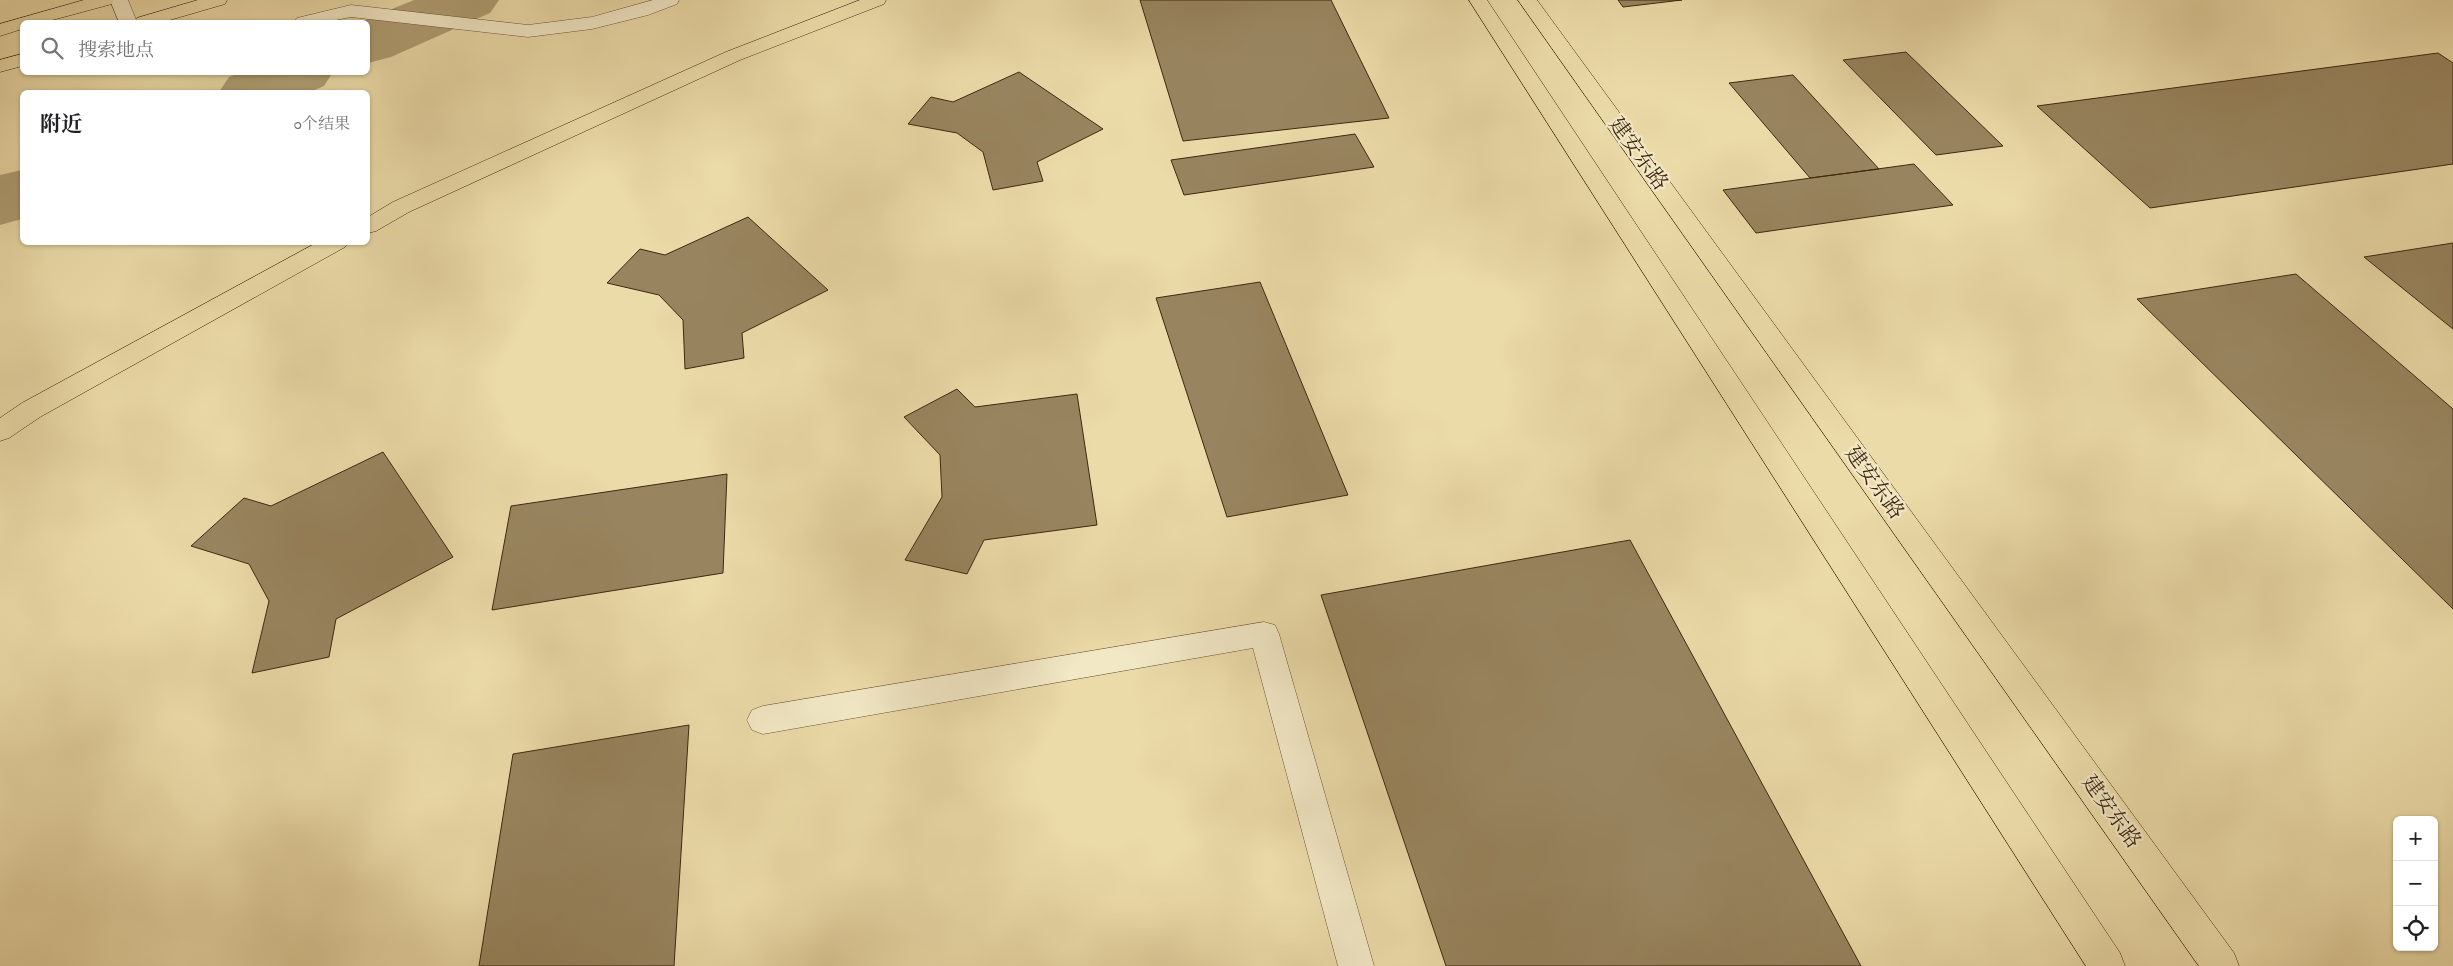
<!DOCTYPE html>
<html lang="zh">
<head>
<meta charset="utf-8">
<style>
  :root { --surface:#fff; --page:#f2f2f2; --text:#202124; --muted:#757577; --line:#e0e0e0 }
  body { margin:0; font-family:"IM FELL DW Pica","Noto Serif SC",serif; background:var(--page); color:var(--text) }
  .controls { position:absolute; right:15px; bottom:15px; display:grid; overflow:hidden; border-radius:8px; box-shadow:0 1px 4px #0004 }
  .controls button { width:45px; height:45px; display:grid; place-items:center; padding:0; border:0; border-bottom:1px solid var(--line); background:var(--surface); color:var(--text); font:25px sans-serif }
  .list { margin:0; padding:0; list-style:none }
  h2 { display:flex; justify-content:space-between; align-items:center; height:65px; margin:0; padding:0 20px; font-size:21px }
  h2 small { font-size:16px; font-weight:400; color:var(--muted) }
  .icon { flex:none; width:28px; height:28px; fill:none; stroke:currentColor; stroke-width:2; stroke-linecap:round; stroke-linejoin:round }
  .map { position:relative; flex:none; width:2453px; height:966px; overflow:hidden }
  .search { position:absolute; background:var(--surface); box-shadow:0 1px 4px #0004; left:20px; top:20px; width:350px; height:55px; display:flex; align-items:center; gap:12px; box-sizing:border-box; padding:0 18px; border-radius:8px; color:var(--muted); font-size:19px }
  .panel { position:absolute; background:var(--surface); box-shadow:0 1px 4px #0004; left:20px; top:90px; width:350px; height:155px; border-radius:8px }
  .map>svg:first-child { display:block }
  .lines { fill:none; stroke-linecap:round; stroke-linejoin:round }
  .river { fill:#b09e74; fill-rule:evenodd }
  .building { fill:#98855f; stroke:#3e2810 }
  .minor-casing { stroke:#695536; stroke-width:1 }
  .major-casing { stroke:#3e2810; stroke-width:1 }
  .highway-casing { stroke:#3e2810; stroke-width:1 }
  .minor { fill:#f2e8c6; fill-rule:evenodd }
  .major { fill:#ebdba8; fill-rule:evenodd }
  .highway { fill:#ebdba8; fill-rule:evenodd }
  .labels { text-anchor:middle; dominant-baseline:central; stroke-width:4.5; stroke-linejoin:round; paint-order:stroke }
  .street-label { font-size:21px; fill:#3e2810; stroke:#f2e8c6 }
</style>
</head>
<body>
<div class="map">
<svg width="2453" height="966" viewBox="0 0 2453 966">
  <rect width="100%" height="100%" fill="#ebdba8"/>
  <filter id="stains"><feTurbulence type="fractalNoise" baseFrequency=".004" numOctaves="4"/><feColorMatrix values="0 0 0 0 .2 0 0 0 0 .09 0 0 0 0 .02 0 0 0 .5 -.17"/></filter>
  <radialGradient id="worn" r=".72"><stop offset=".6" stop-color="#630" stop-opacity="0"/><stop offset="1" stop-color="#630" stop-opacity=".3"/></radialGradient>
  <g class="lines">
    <path class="river" d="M 414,0 L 499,0 L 490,13 L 391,57 L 368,63 L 368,22 L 360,22 Z
      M 241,72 L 333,72 L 324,86 L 310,92 L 219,92 L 229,77 Z
      M 22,170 L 22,219 L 0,225 L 0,175 Z"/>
  </g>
  <path class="building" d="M 1140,0 L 1331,0 L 1389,118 L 1183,141 Z
    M 1618,0 L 1682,0 L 1623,7 Z
    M 1906,52 L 2003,146 L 1936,155 L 1843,60 Z
    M 2438,53 L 2453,63 L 2453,164 L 2150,208 L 2037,106 Z
    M 1019,72 L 1103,129 L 1037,162 L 1043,181 L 993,190 L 983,152 L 957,133 L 908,124 L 931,97 L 953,102 Z
    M 1793,75 L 1879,169 L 1810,178 L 1729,83 Z
    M 1355,134 L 1374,167 L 1184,195 L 1171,160 Z
    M 1914,164 L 1953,205 L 1756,233 L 1723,190 Z
    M 748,217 L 828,290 L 742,333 L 744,358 L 685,369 L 683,320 L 659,295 L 607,283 L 640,249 L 665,255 Z
    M 2453,243 L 2453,329 L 2364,257 Z
    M 2296,274 L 2453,409 L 2453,609 L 2137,299 Z
    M 1260,282 L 1348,495 L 1227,517 L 1156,298 Z
    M 957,389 L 975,407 L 1077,394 L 1097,525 L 984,540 L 967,574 L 905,560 L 942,497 L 940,455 L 904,417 Z
    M 383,452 L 453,557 L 336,619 L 329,657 L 252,673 L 269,601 L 249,564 L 191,546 L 244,498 L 271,506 Z
    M 727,474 L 723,573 L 492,610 L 511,506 Z
    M 1630,540 L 1861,966 L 1446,966 L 1321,595 Z
    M 689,725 L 674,966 L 479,966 L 513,754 Z"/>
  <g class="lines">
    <g class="minor-casing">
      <path id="minor" d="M 110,0 L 128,0 L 137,22 L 119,22 Z
        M 653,0 L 679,0 L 677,4 L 648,15 L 592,29 L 528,37 L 351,17 L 326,22 L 294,22 L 297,18 L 351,5 L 528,25 L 592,17 Z
        M 1264,622 L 1275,625 L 1279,634 L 1374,966 L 1338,966 L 1253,648 L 763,734 L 752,730 L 747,720 L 752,710 L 763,706 Z"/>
    </g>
    <g class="major-casing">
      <path id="major" d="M 860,0 L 886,0 L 884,4 L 740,60 L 409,212 L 376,231 L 368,233 L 368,217 L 393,202 L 726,52 Z
        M 1469,0 L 1487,0 L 2120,953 L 2125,966 L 2086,966 Z
        M 1518,0 L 1537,0 L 2234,953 L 2239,966 L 2199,966 Z
        M 318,242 L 348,242 L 345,247 L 40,417 L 9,438 L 0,441 L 0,418 L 22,403 Z"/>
    </g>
    <g class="highway-casing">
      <path id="highway" d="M 84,0 L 114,0 L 112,4 L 45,22 L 22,22 L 22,29 L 0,36 L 0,24 Z
        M 198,0 L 227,0 L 225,4 L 163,22 L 134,22 L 137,18 Z
        M 22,54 L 22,66 L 0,72 L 0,60 Z"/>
    </g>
    <use href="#minor" class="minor"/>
    <use href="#major" class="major"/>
    <use href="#highway" class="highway"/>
  </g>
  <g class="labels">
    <g class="street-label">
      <text transform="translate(1638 154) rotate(54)">建安东路</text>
      <text transform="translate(1874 483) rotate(54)">建安东路</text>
      <text transform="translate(2111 812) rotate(54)">建安东路</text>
    </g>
  </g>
  <rect width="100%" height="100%" filter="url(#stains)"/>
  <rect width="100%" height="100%" fill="url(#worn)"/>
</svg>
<div class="controls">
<button>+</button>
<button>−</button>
<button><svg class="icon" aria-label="locate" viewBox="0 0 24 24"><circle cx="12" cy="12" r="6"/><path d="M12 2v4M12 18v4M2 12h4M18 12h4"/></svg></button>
</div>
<div class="search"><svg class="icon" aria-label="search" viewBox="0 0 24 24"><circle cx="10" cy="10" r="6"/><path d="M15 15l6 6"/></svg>搜索地点</div>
<section class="panel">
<h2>附近<small>0个结果</small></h2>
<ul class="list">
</ul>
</section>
</div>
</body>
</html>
